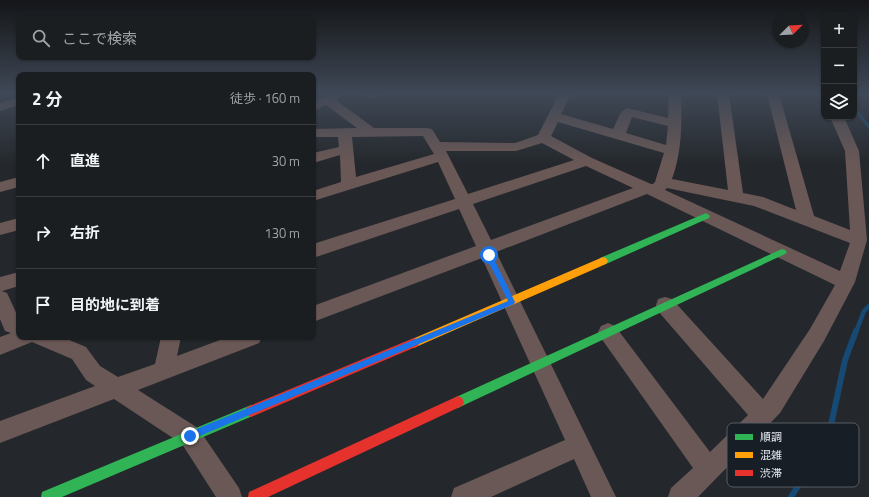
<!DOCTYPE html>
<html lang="ja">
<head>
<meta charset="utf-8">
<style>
  :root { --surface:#1b1e21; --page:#24272a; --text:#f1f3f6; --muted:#a0a2a5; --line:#393c3f }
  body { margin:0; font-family:"Titillium Web","Noto Sans JP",sans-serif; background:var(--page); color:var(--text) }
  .controls { position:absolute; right:12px; top:12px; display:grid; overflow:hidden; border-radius:8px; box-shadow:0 1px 3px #0004 }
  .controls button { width:36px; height:36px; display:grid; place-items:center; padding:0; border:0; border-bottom:1px solid var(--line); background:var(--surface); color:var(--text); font:20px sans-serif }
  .compass { position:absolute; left:773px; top:12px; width:36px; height:36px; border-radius:50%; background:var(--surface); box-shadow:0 1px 3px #0004; rotate:66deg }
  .stop { position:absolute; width:12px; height:12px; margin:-9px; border:3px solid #1a73e8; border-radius:50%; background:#fff }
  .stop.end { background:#1a73e8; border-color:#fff; box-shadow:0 1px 4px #0008 }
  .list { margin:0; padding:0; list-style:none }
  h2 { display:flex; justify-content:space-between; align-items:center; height:52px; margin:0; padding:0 16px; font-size:17px }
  h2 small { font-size:13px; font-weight:400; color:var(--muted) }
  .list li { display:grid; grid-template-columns:26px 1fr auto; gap:12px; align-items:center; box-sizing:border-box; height:72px; padding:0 16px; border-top:1px solid var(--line) }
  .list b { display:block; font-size:15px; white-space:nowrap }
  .list em { font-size:13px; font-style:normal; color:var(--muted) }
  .icon { flex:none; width:22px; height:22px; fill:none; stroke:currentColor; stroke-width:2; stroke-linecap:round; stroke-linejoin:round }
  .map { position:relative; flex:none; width:869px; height:497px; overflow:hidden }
  .search { position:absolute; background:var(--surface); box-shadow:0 1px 3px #0004; left:16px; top:16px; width:300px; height:44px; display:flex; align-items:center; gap:10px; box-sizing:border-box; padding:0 14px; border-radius:8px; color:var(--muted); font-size:15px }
  .panel { position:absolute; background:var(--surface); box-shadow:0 1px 3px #0004; left:16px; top:72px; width:300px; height:268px; border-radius:8px }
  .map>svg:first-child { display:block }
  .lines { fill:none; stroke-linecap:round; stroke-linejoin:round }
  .stream-far2 { stroke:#164973; stroke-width:3.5 }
  .stream-far1 { stroke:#164973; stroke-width:4.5 }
  .stream { stroke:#164973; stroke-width:6 }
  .street { fill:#6a5856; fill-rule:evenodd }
  .fast { fill:#30b455; fill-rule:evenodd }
  .slow { fill:#ff9f0a; fill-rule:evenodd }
  .jam { fill:#e5322d; fill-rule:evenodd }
  .route { fill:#1a73e8 }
  .key { fill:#171e26; stroke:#565c63; stroke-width:1 }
  .key-label { font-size:11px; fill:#e8ecf2 }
</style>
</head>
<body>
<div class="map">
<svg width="869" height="497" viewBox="0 0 869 497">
  <rect width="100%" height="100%" fill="#24282c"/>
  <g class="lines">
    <path class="stream-far2" d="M 854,108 L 869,127"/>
    <path class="stream-far1" d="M 856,332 L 864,311 L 869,306"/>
    <path class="stream" d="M 791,497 L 828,439 L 845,360 L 856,331"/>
    <path class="street" d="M 329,94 L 345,94 L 336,100 L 374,128 L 427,128 L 432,129 L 440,142 L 515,143 L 538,135 L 559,94 L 571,94 L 561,114 L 613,129 L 621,112 L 627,108 L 668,118 L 669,94 L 681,94 C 682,123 682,152 672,179 L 728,190 L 717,94 L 729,94 L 743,193 L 763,197 L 796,210 L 767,94 L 779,94 L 814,216 L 850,230 L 845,151 L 830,117 L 844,117 L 859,151 L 867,240 L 855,282 L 824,341 L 780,413 L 698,497 L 668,497 L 671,488 L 693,468 L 601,338 L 598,332 L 601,326 L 608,323 L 615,326 L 710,452 L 748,415 L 658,311 L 656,305 L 658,299 L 665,297 L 672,299 L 763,399 L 810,329 L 835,285 L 647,194 L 496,252 L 616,497 L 591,497 L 574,459 L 491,497 L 451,497 L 454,488 L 565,440 L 482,258 L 313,322 L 313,306 L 476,246 L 459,209 L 313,258 L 313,244 L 455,199 L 438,162 L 313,201 L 313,191 L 341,182 L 340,155 L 313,163 L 313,153 L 339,147 L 338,137 L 313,137 L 313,129 L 357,128 L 326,105 L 313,111 L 313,102 ZM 632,117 L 668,126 L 666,145 L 626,133 ZM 558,122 L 664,153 L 655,182 L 653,184 L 651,184 L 592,158 L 551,136 ZM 423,136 L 434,154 L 356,177 L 352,137 ZM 542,143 L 574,160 L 468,194 L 446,151 L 516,151 ZM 586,166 L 633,188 L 491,240 L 473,204 ZM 667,188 L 754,206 L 850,243 L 840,271 L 665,190 Z
      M 364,94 L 377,94 L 378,95 L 372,99 L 366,97 Z
      M 817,94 L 824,94 L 824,99 L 820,98 Z
      M 19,97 L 19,105 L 0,111 L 0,103 Z
      M 19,177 L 19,187 L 0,192 L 0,182 Z
      M 19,218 L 19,230 L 0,235 L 0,223 Z
      M 19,272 L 19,286 L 2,291 L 7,293 L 19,319 L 19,337 L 62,337 L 86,347 L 100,366 L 118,377 L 155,364 L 161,337 L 181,337 L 177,356 L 228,337 L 262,337 L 259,343 L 138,390 L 198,428 L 239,488 L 242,497 L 216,497 L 182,444 L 114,399 L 0,443 L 0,421 L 95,386 L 86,380 L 72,359 L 32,342 L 0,355 L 0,337 L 11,333 L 5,331 L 0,319 L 0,277 Z"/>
    <path class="fast" d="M 706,213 L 710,216 L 709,218 L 606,264 L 600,264 L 598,261 L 600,258 Z
      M 782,249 L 785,250 L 787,252 L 785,254 L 462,406 L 458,408 L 454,406 L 452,402 L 454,398 Z
      M 251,405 L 255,407 L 257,411 L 255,415 L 62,497 L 41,497 L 42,492 Z"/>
    <path class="slow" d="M 603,257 L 606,258 L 608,261 L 606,264 L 418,346 L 414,348 L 410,346 L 409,343 L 410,340 Z"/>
    <path class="jam" d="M 414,338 L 418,340 L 419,343 L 418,346 L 251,417 L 247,415 L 245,411 L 247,407 Z
      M 458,396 L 462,398 L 464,402 L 462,406 L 268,497 L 248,497 L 249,492 Z"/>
  </g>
  <linearGradient id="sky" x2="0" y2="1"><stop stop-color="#141618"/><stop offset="0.57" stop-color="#3f4856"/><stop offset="1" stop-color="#3f4856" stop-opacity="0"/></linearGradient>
  <rect width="869" height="164" fill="url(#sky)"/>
  <path class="route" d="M 489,252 L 492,255 L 515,302 L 514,304 L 190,440 L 187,439 L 187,433 L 508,301 L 485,255 Z"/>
  <rect x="727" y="423" width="132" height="64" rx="6" class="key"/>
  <rect x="735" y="434" width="18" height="6" fill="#30b455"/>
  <rect x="735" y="452" width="18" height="6" fill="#ff9f0a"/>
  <rect x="735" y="470" width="18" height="6" fill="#e5322d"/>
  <g class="key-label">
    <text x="760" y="441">順調</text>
    <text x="760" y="459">混雑</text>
    <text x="760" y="477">渋滞</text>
  </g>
</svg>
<div class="controls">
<button>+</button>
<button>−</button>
<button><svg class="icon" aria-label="layers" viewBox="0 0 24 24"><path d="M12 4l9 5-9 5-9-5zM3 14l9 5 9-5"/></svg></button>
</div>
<svg class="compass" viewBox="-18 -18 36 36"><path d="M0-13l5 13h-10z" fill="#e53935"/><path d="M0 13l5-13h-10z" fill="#a0a2a5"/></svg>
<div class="stop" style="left:489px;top:255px"></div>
<div class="stop end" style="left:190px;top:436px"></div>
<div class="search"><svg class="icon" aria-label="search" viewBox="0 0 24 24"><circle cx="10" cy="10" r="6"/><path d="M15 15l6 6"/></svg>ここで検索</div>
<section class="panel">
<h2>2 分<small>徒歩 · 160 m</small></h2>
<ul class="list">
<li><svg class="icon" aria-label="ahead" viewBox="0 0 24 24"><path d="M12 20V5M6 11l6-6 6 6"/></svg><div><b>直進</b></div><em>30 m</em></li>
<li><svg class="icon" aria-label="right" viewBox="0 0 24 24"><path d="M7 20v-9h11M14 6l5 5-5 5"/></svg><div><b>右折</b></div><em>130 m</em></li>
<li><svg class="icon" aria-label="arrive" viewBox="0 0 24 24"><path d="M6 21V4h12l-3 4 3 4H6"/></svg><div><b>目的地に到着</b></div></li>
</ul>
</section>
</div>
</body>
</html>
